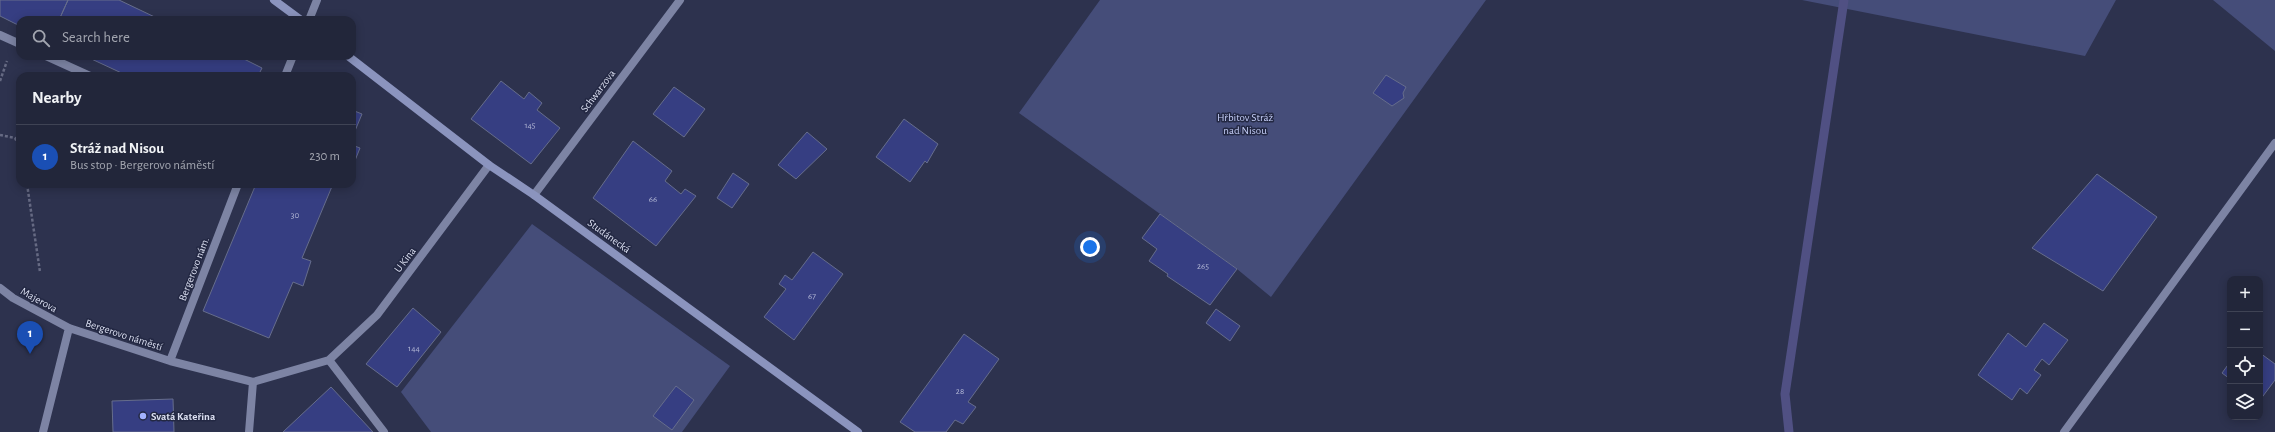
<!DOCTYPE html>
<html lang="en">
<head>
<meta charset="utf-8">
<style>
  :root { --surface:#22263a; --page:#2e3245; --text:#f1f3f6; --muted:#a2a5af; --line:#3f4354; --accent:#d93025 }
  body { margin:0; font-family:"Alegreya Sans",sans-serif; background:var(--page); color:var(--text) }
  .controls { position:absolute; right:12px; bottom:12px; display:grid; overflow:hidden; border-radius:8px; box-shadow:0 2px 10px #0003 }
  .controls button { width:36px; height:36px; display:grid; place-items:center; padding:0; border:0; border-bottom:1px solid var(--line); background:var(--surface); color:var(--text); font:20px sans-serif }
  .you { position:absolute; left:1090px; top:247px; width:14px; height:14px; margin:-10px; border:3px solid #fff; border-radius:50%; background:#1a73e8; box-shadow:0 0 0 6px #1a73e833 }
  .badge { display:grid; place-items:center; width:26px; height:26px; border-radius:50%; background:var(--accent); color:#fff; font-size:13px; font-weight:700 }
  .pin { position:absolute; translate:-50% -33px; filter:drop-shadow(0 1px 2px #0008) }
  .pin::after { content:''; position:absolute; top:21px; width:14px; height:12px; background:inherit; clip-path:polygon(0 0,100% 0,50% 100%) }
  .list { margin:0; padding:0; list-style:none }
  h2 { display:flex; justify-content:space-between; align-items:center; height:52px; margin:0; padding:0 16px; font-size:17px }
  h2 small { font-size:13px; font-weight:400; color:var(--muted) }
  .list li { display:grid; grid-template-columns:26px 1fr auto; gap:12px; align-items:center; box-sizing:border-box; height:64px; padding:0 16px; border-top:1px solid var(--line) }
  .list b { display:block; font-size:15px; white-space:nowrap }
  .list p { margin:0; font-size:13px; white-space:nowrap; color:var(--muted) }
  .list em { font-size:13px; font-style:normal; color:var(--muted) }
  .icon { flex:none; width:22px; height:22px; fill:none; stroke:currentColor; stroke-width:2; stroke-linecap:round; stroke-linejoin:round }
  .map { position:relative; flex:none; width:2275px; height:432px; overflow:hidden }
  .search { position:absolute; background:var(--surface); box-shadow:0 2px 10px #0003; left:16px; top:16px; width:340px; height:44px; display:flex; align-items:center; gap:10px; box-sizing:border-box; padding:0 14px; border-radius:12px; color:var(--muted); font-size:15px }
  .panel { position:absolute; background:var(--surface); box-shadow:0 2px 10px #0003; left:16px; top:72px; width:340px; height:116px; border-radius:12px }
  .map>svg:first-child { display:block }
  .green { fill:#454d79 }
  .lines { fill:none; stroke-linecap:round; stroke-linejoin:round }
  .stream { stroke:#505083; stroke-width:9 }
  .building { fill:#363e82; stroke:#666d8c }
  .path { stroke:#666a83; stroke-width:2.5; stroke-dasharray:3 2; stroke-linecap:butt }
  .lane { stroke:#7d84a4; stroke-width:8 }
  .street { stroke:#7d84a4; stroke-width:8 }
  .secondary { stroke:#8b94be; stroke-width:8 }
  .poi-dot { fill:#a3b2fd; stroke:#232843; stroke-width:1.5 }
  .labels { text-anchor:middle; dominant-baseline:central; stroke-width:3; stroke-linejoin:round; paint-order:stroke }
  .number-label { font-size:9px; fill:#b2b7d5 }
  .street-label { font-size:11px; fill:#dbdff1; stroke:#232843 }
  .park-label { font-size:11px; fill:#c6cff8; stroke:#232843 }
  .poi-label { font-size:11px; font-weight:bold; fill:#dbdff1; stroke:#232843; text-anchor:start }
</style>
</head>
<body>
<div class="map">
<svg width="2275" height="432" viewBox="0 0 2275 432">
  <rect width="100%" height="100%" fill="#2d324e"/>
  <path class="green" d="M 1100,0 L 1486,0 L 1271,297 L 1237,269 L 1019,113 Z
    M 1802,0 L 2116,0 L 2085,56 Z
    M 2213,0 L 2275,0 L 2275,51 Z
    M 532,224 L 730,366 L 682,432 L 431,432 L 401,392 Z"/>
  <g class="lines">
    <path class="stream" d="M 1789,432 L 1785,394 L 1844,0"/>
  </g>
  <path class="building" d="M 0,0 L 68,0 L 59,20 L 20,20 L 20,26 L 0,16 Z
    M 68,0 L 119,0 L 161,20 L 59,20 Z
    M 85,56 L 238,56 L 262,68 L 258,76 L 128,76 Z
    M 1386,75 L 1406,87 L 1403,93 L 1404,98 L 1392,106 L 1373,93 Z
    M 501,81 L 524,99 L 529,92 L 542,103 L 537,110 L 560,128 L 531,164 L 471,119 Z
    M 674,87 L 705,109 L 684,137 L 653,114 Z
    M 352,110 L 362,114 L 352,138 Z
    M 904,119 L 938,144 L 927,163 L 925,161 L 910,182 L 876,157 Z
    M 807,132 L 827,149 L 796,179 L 778,165 Z
    M 633,141 L 672,171 L 665,181 L 681,194 L 685,189 L 696,196 L 656,246 L 593,198 Z
    M 352,145 L 360,148 L 352,168 Z
    M 733,173 L 749,184 L 732,208 L 717,198 Z
    M 2097,174 L 2157,217 L 2103,291 L 2032,248 Z
    M 256,184 L 333,184 L 302,258 L 311,261 L 303,286 L 293,282 L 269,338 L 203,311 Z
    M 1160,214 L 1237,269 L 1210,305 L 1167,276 L 1168,274 L 1149,261 L 1157,249 L 1142,238 Z
    M 813,252 L 843,274 L 794,340 L 764,317 L 786,289 L 779,284 L 785,275 L 792,280 Z
    M 413,308 L 441,332 L 397,387 L 366,364 Z
    M 1216,309 L 1240,326 L 1230,341 L 1206,323 Z
    M 2044,323 L 2068,340 L 2049,365 L 2042,359 L 2034,370 L 2041,375 L 2027,394 L 2020,388 L 2012,400 L 1978,375 L 2008,333 L 2026,347 Z
    M 964,334 L 999,359 L 968,402 L 976,407 L 963,424 L 955,420 L 946,432 L 915,432 L 900,422 Z
    M 2260,353 L 2275,364 L 2275,380 L 2260,400 Z
    M 2230,362 L 2230,379 L 2222,373 Z
    M 676,386 L 694,400 L 672,430 L 653,416 Z
    M 331,387 L 373,432 L 283,432 Z
    M 173,399 L 174,432 L 113,432 L 112,401 Z"/>
  <g class="lines">
    <path class="path" d="M 0,81 L 7,61
      M 0,135 L 15,138 L 20,148
      M 27,184 L 40,272"/>
    <path class="lane" d="M 0,35 L 20,44
      M 46,56 L 90,76"/>
    <path class="street" d="M 309,20 L 317,0
      M 285,76 L 293,56
      M 534,195 L 680,0
      M 0,288 L 13,298 L 69,328 L 170,361 L 253,382 L 329,360 L 377,315 L 489,165
      M 329,360 L 384,432
      M 170,361 L 238,184
      M 43,432 L 69,328
      M 249,432 L 253,382
      M 2064,432 L 2275,143"/>
    <path class="secondary" d="M 274,0 L 301,20
      M 348,56 L 489,165 L 534,195 L 858,432"/>
  </g>
  <circle class="poi-dot" cx="143" cy="416" r="4"/>
  <g class="labels">
    <g class="number-label">
      <text x="530" y="125">145</text>
      <text x="653" y="199">66</text>
      <text x="295" y="215">30</text>
      <text x="1203" y="266">265</text>
      <text x="812" y="296">67</text>
      <text x="414" y="348">144</text>
      <text x="960" y="391">28</text>
    </g>
    <g class="street-label">
      <text transform="translate(598 91) rotate(-53)">Schwarzova</text>
      <text transform="translate(609 236) rotate(36)">Studánecká</text>
      <text transform="translate(405 260) rotate(-53)">U Kina</text>
      <text transform="translate(194 269) rotate(-69)">Bergerovo nám.</text>
      <text transform="translate(39 300) rotate(29)">Majerova</text>
      <text transform="translate(124 335) rotate(18)">Bergerovo náměstí</text>
    </g>
    <g class="park-label">
      <text x="1245" y="117">Hřbitov Stráž<tspan x="1245" dy="13">nad Nisou</tspan></text>
    </g>
    <g class="poi-label">
      <text x="151" y="416">Svatá Kateřina</text>
    </g>
  </g>
</svg>
<div class="controls">
<button>+</button>
<button>−</button>
<button><svg class="icon" aria-label="locate" viewBox="0 0 24 24"><circle cx="12" cy="12" r="6"/><path d="M12 2v4M12 18v4M2 12h4M18 12h4"/></svg></button>
<button><svg class="icon" aria-label="layers" viewBox="0 0 24 24"><path d="M12 4l9 5-9 5-9-5zM3 14l9 5 9-5"/></svg></button>
</div>
<div class="you"></div>
<div class="pin badge" style="left:30px;top:354px;background:#1a4fb4">1</div>
<div class="search"><svg class="icon" aria-label="search" viewBox="0 0 24 24"><circle cx="10" cy="10" r="6"/><path d="M15 15l6 6"/></svg>Search here</div>
<section class="panel">
<h2>Nearby<small></small></h2>
<ul class="list">
<li><span class="badge" style="background:#1a4fb4">1</span><div><b>Stráž nad Nisou</b><p>Bus stop · Bergerovo náměstí</p></div><em>230 m</em></li>
</ul>
</section>
</div>
</body>
</html>
